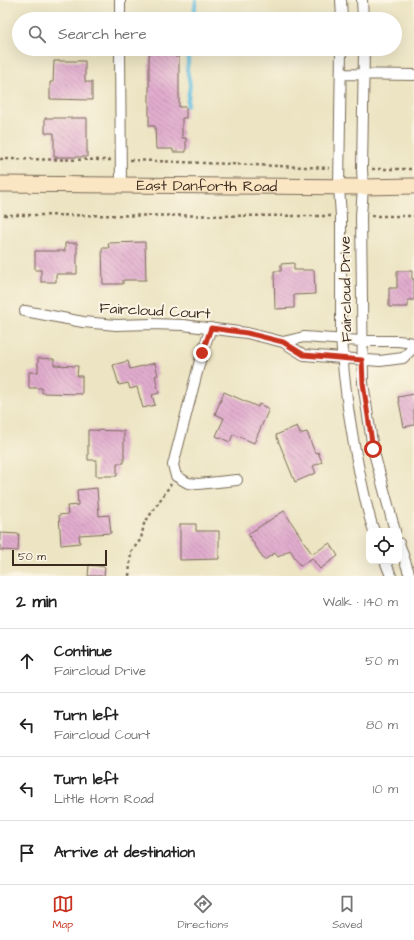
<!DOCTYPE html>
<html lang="en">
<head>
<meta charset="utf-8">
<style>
  :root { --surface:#fff; --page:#f6f6f6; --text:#222; --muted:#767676; --line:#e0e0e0; --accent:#c8321e }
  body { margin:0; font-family:"Architects Daughter",sans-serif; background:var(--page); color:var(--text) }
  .controls { position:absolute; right:12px; bottom:12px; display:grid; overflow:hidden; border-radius:8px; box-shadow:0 4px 16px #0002 }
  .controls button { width:36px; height:36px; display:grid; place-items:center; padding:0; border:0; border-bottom:1px solid var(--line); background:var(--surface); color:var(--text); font:20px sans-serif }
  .scale { position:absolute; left:12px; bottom:10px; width:95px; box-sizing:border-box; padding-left:4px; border:2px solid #3b2a1e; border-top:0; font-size:11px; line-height:14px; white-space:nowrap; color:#3b2a1e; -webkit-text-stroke:3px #fcf5e5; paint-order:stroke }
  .stop { position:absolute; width:12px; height:12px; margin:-9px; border:3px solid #c8321e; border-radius:50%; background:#fff }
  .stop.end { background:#c8321e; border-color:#fff; box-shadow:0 1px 4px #0008 }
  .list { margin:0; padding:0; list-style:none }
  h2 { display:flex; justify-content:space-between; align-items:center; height:52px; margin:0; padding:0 16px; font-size:17px }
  h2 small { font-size:13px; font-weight:400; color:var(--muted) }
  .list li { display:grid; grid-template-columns:26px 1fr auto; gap:12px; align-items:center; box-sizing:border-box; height:64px; padding:0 16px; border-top:1px solid var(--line) }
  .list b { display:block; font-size:15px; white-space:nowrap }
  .list p { margin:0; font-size:13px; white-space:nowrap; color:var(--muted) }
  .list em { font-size:13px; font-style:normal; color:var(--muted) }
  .icon { flex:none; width:22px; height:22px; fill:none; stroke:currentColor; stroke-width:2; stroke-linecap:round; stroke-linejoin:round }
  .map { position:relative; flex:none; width:414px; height:576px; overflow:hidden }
  .search { position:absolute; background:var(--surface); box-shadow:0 4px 16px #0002; left:12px; right:12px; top:12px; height:44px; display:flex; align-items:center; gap:10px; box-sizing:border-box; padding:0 14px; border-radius:22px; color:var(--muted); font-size:15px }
  .sheet { height:308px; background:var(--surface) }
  nav { display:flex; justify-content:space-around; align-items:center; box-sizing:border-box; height:56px; border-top:1px solid var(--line); background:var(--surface); font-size:11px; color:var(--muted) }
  nav a { display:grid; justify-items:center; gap:2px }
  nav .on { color:var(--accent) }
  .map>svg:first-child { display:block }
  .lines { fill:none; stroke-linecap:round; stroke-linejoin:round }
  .stream { stroke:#64c0e2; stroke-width:4 }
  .building { fill:url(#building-back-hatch) }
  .street-casing { stroke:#796b57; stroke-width:12 }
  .secondary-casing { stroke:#796b57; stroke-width:17 }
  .path { stroke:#796b57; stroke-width:2.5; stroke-dasharray:3 3; stroke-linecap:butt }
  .street { stroke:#fff; stroke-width:10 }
  .secondary { stroke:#fbe6c4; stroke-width:15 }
  .route { stroke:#c8321e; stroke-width:5 }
  .labels { text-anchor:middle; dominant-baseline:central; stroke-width:4; stroke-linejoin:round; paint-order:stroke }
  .street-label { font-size:15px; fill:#3b2a1e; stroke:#fcf5e5 }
</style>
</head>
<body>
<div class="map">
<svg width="414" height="576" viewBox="0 0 414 576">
  <defs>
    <pattern id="building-back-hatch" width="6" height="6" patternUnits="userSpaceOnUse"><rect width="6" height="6" fill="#e1acce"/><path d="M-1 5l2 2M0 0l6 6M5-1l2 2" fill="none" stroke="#b88ca7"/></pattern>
  </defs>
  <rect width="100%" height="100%" fill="#fcf5e5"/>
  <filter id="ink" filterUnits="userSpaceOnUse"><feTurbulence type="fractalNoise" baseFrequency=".025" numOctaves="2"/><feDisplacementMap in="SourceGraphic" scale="8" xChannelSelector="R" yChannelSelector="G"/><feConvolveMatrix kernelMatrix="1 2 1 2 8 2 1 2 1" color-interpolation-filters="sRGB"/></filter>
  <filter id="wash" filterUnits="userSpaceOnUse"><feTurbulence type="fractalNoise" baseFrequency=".012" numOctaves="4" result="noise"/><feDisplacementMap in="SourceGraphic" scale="16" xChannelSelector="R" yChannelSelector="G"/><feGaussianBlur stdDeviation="0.9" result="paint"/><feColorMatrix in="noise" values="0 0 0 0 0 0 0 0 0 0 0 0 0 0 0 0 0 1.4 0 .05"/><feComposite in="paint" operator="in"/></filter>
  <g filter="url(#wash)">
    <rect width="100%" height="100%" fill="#ece4c2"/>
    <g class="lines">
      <path class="stream" d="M 193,19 L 196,0
        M 187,106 L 190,85 L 187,69 L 190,49"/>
    </g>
    <g id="blocks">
      <path class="building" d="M 150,49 L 175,49 L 175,57 L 179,57 L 179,107 L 186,107 L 186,118 L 182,118 L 182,138 L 186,138 L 186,152 L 173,152 L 173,149 L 156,149 L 155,126 L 149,126 L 149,58 Z
        M 54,61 L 85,61 L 85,82 L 92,82 L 92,100 L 50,99 L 50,82 L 53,82 Z
        M 45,118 L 87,118 L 87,157 L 54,157 L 54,133 L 45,133 Z
        M 145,242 L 146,280 L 123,280 L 123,284 L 103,284 L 102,248 L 109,248 L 108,243 Z
        M 65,243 L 77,243 L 77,274 L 56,274 L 56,282 L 41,282 L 41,270 L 35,270 L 35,251 L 65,251 Z
        M 294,263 L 294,270 L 314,270 L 315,294 L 294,295 L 294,308 L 275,309 L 274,271 L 281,271 L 281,264 Z
        M 397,271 L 412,271 L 412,279 L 414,279 L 414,300 L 408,300 L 408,307 L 389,307 L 389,288 L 397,288 Z
        M 38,358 L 54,359 L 54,365 L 78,366 L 77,376 L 82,376 L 82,394 L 42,393 L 42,388 L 29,388 L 29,372 L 38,372 Z
        M 128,361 L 130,369 L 155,363 L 158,375 L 155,376 L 159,393 L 152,395 L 155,405 L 143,408 L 137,387 L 130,389 L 128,383 L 119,385 L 113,365 Z
        M 224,392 L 258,407 L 259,404 L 269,409 L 254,443 L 233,434 L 230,442 L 216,436 L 224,418 L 215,414 Z
        M 414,394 L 414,425 L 404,427 L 398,397 Z
        M 297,426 L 300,434 L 307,432 L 315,453 L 318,452 L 322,462 L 313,466 L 316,473 L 295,482 L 276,435 Z
        M 88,430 L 124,431 L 124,463 L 117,463 L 117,476 L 96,476 L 96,460 L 88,460 Z
        M 97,488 L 99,516 L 109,515 L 111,533 L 79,535 L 80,543 L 61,545 L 59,515 L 68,514 L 67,506 L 78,505 L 77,490 Z
        M 284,511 L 312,554 L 330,543 L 338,556 L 320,569 L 312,558 L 300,566 L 290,550 L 278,557 L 275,553 L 264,560 L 248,534 Z
        M 180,524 L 196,524 L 196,531 L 219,531 L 219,559 L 180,560 Z
        M 0,533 L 19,534 L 18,551 L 0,550 Z
        M 89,565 L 105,567 L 104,576 L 88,576 Z"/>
    </g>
  </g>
  <g filter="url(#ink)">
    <use href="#blocks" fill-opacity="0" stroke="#796b57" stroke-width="1"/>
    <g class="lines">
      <g class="street-casing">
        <path id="street" d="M 120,0 L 120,19
          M 341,0 L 342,19
          M 362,0 L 363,19
          M 120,49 L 121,185
          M 341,49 L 339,187 L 341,216 L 341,339 C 344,387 351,434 361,480 C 365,497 368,515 374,531
          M 364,49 L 362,169 L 363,187 L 361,216 L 363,383 L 373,449 L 395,531
          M 341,74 L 414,75
          M 25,311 L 83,322 L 116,325 L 152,324 L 183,325 L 247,333 L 283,342 L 304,355 L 380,361 L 403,358 L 414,347
          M 211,328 L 202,353 L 173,465 L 176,476 L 188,483 L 198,484 L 237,480
          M 283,342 L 304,337 L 361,341 L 398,341 L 414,343
          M 399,543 L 410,576
          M 385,561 L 391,576"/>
      </g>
      <g class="secondary-casing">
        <g id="secondary">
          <path id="s1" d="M 0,184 L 363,187 L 414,186"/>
        </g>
      </g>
      <path class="path" d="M 0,159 L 111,160
        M 130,160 L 329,168
        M 372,169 L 414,169
        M 4,215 L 332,216
        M 371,216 L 414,216
        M 129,576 L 131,552 L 141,539 L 144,524 L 171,484"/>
      <use href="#street" class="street"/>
      <use href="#secondary" class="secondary"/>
    </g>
  </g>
  <g class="lines" filter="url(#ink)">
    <path class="route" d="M 202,353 L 211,328 L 247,333 L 283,342 L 304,355 L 362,360 L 363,383 L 373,449"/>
  </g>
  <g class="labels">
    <g class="street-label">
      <text stroke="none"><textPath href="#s1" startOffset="207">East Danforth Road</textPath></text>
      <text transform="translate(346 289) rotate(-91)">Faircloud Drive</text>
      <text transform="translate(155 311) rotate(3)">Faircloud Court</text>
    </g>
  </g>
</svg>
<div class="controls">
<button><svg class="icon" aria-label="locate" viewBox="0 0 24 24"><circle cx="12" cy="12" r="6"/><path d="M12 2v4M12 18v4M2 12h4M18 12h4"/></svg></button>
</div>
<div class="scale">50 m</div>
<div class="stop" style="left:373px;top:449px"></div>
<div class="stop end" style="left:202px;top:353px"></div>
<div class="search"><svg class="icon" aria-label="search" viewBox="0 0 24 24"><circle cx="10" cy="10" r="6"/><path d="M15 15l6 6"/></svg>Search here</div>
</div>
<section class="sheet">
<h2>2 min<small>Walk · 140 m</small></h2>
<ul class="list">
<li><svg class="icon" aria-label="ahead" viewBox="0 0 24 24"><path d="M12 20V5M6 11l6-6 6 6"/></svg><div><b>Continue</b><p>Faircloud Drive</p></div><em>50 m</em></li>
<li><svg class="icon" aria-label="left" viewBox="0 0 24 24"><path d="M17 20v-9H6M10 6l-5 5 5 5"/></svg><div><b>Turn left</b><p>Faircloud Court</p></div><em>80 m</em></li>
<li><svg class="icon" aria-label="left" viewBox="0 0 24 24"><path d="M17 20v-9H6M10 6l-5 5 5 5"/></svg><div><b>Turn left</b><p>Little Horn Road</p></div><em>10 m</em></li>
<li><svg class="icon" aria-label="arrive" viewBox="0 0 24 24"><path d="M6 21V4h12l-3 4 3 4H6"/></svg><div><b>Arrive at destination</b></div></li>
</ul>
</section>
<nav>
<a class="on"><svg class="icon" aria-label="map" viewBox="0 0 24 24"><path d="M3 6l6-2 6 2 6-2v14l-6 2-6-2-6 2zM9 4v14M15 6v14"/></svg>Map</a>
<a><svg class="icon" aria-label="directions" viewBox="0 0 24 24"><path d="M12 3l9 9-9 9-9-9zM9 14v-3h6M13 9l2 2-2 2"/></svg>Directions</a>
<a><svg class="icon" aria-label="saved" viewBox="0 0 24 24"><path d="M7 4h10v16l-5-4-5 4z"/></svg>Saved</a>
</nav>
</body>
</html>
